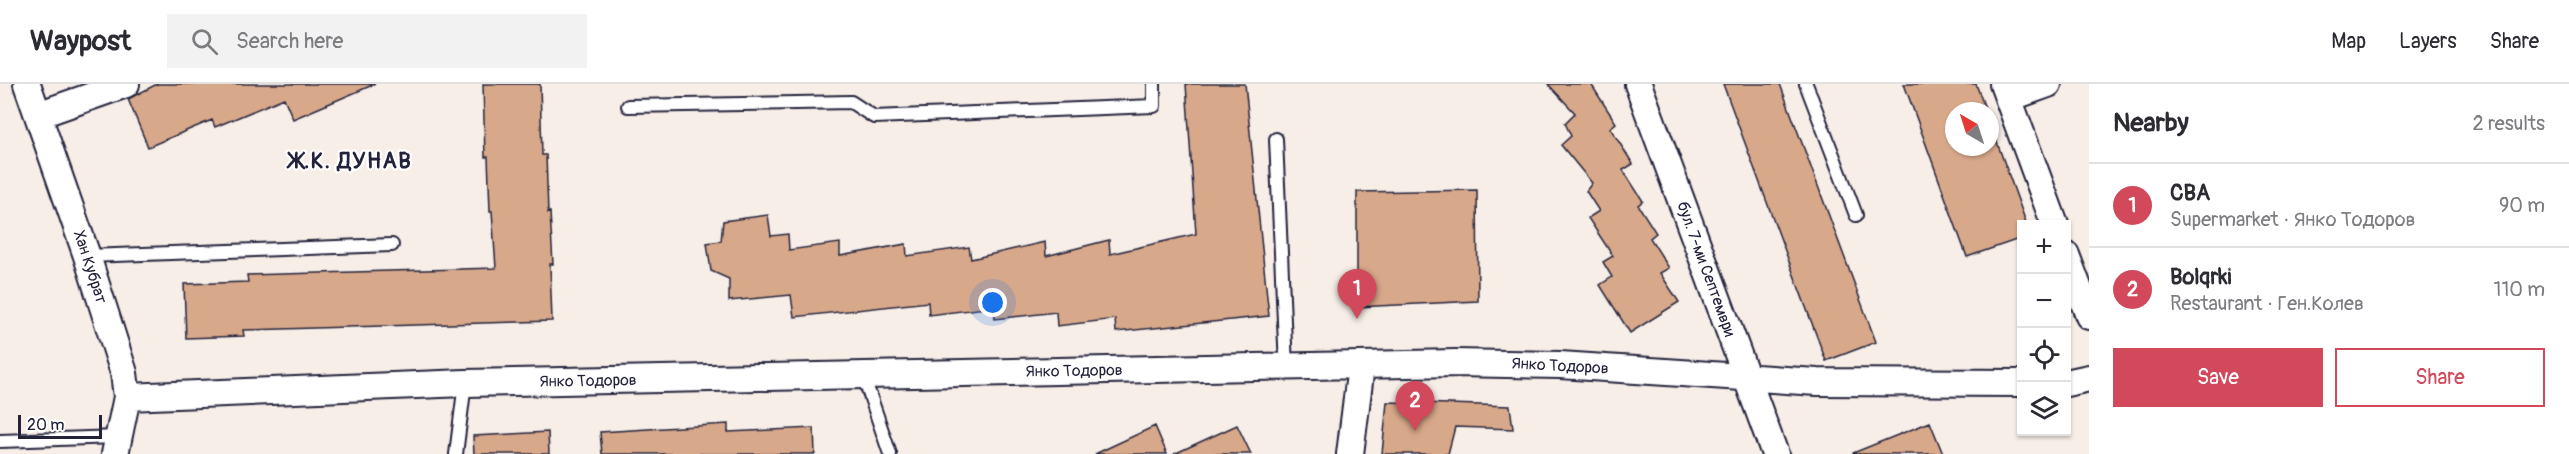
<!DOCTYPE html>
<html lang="en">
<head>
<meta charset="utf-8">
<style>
  :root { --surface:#fff; --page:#f2f2f3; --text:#2b2b33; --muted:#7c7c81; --line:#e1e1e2; --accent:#d1495b }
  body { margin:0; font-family:Pangolin,sans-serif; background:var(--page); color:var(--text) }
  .controls { position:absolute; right:18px; bottom:18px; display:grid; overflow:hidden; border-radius:0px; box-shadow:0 2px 4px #0004 }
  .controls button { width:54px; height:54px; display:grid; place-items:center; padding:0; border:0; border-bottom:2px solid var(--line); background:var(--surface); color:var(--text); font:30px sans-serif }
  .compass { position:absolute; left:1945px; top:18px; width:54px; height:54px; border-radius:50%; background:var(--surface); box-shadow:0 2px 4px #0004; rotate:321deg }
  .scale { position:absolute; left:18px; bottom:15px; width:84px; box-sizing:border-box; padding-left:6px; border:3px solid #22223b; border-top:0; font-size:16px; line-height:21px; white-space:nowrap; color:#22223b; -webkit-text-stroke:4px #fff; paint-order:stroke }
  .you { position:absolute; left:993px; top:219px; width:21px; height:21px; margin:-15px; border:4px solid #fff; border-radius:50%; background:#1a73e8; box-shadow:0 0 0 9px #1a73e833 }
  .badge { display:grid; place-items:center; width:39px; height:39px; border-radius:50%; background:var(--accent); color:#fff; font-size:20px; font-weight:700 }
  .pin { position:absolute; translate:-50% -50px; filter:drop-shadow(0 2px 3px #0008) }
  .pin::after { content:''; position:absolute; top:32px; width:21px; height:18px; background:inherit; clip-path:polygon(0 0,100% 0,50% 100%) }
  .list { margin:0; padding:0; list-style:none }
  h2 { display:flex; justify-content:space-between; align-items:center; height:78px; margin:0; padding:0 24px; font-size:26px }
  h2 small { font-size:20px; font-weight:400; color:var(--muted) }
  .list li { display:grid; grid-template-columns:39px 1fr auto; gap:18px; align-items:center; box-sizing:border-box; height:84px; padding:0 24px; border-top:2px solid var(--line) }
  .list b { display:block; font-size:22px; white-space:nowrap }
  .list p { margin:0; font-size:20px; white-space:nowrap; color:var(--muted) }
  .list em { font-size:20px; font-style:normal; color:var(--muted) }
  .actions { display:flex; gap:12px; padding:18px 24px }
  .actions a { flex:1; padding:14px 0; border:2px solid var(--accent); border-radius:0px; text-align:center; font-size:21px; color:var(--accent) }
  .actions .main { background:var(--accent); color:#fff }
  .icon { flex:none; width:33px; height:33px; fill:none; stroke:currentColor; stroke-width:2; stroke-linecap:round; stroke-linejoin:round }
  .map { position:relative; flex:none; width:2089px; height:370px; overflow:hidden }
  header { display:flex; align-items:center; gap:36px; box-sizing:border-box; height:84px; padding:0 30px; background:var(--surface); border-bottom:2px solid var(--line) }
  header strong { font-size:28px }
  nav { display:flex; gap:33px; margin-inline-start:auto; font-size:21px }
  .search { width:420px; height:54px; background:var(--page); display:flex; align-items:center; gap:15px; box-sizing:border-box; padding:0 21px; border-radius:0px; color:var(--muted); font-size:22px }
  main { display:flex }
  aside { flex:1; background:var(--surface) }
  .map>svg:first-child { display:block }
  .building { fill:#d8a88a; stroke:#22223b; stroke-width:1.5 }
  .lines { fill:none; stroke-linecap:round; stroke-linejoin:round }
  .service-casing { stroke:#22223b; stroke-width:16 }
  .minor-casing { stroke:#22223b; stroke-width:30 }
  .service { stroke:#fff; stroke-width:12 }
  .minor { stroke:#fff; stroke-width:26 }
  .labels { text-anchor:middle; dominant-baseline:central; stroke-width:4.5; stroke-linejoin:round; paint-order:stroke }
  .street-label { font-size:16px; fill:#22223b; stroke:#fff }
  .district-label { font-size:22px; font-weight:bold; letter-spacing:1.5px; fill:#22223b; stroke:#fff }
</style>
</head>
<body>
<header>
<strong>Waypost</strong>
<div class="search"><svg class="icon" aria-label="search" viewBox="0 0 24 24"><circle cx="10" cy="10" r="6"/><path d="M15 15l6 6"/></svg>Search here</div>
<nav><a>Map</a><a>Layers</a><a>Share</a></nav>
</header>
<main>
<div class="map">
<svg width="2089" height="370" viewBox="0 0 2089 370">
  <rect width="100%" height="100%" fill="#f7eee8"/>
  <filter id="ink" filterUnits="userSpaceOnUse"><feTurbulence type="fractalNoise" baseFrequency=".0167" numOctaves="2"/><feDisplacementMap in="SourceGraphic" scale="12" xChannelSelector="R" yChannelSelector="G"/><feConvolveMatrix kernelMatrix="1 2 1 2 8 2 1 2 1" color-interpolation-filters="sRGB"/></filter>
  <g filter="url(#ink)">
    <path class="building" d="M 157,0 L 375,0 L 293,35 L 284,14 L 215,43 L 212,36 L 148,63 L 128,15 Z
      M 483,0 L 540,0 L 542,71 L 546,71 L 548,129 L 550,128 L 553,180 L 550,180 L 552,237 L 243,246 L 244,252 L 186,254 L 184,200 L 248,198 L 247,191 L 496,184 L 492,127 L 490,127 L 488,73 L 485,73 Z
      M 1186,0 L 1245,0 L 1269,232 L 1116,248 L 1115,235 L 1057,242 L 1056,228 L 995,235 L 994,223 L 929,231 L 928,218 L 794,233 L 791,211 L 729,217 L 729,195 L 711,187 L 707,159 L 721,157 L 723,137 L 768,131 L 771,152 L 788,150 L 789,166 L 840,159 L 840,172 L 906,160 L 907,172 L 969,163 L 971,175 L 1045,158 L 1046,172 L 1109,156 L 1110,170 L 1196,150 Z
      M 1548,0 L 1591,0 L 1616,39 L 1610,44 L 1633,80 L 1623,86 L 1643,117 L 1638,121 L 1656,149 L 1650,154 L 1669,184 L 1660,189 L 1679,218 L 1630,249 L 1600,201 L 1612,193 L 1603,178 L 1613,172 L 1588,134 L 1599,127 L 1586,107 L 1592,99 L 1561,61 L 1571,52 L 1565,39 L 1575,29 Z
      M 1723,0 L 1780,0 L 1876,258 L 1826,277 Z
      M 1904,0 L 1976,0 L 1986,27 L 1954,27 L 1954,63 L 1990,63 L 1990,39 L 2027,141 L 2022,141 L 2022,154 L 1967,173 Z
      M 1477,106 L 1478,217 L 1357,223 L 1357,108 Z
      M 1387,318 L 1510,322 L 1513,345 L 1455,343 L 1448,370 L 1382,370 Z
      M 1930,338 L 1943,370 L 1853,370 L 1853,369 Z
      M 728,340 L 728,348 L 814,344 L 815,370 L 602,370 L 600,348 Z
      M 1237,341 L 1251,370 L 1174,370 Z
      M 1155,342 L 1167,370 L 1095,370 Z
      M 548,348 L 549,370 L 474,370 L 473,352 Z"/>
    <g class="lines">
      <g class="service-casing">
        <path id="service" d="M 1806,0 L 1856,131
          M 628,22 L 851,18 L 874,33 L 1154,22 L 1154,0
          M 1276,55 L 1286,283
          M 87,172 L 392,161
          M 863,291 L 890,370
          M 0,357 L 118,353
          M 456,370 L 465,299"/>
      </g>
      <g class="minor-casing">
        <path id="minor" d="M 27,0 L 87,172 L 124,289 L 127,313 L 115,370
          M 1638,0 L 1775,370
          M 2003,0 L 2055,141
          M 2009,14 L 2048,0
          M 38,31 L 126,0
          M 2066,171 L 2089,232
          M 2066,299 L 2089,294
          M 127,313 L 465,299 L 1455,279 L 1560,281 L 1817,298 L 2022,299
          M 1350,370 L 1361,282"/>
      </g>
      <use href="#service" class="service"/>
      <use href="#minor" class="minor"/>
    </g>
  </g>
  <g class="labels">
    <g class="street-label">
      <text transform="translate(90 183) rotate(72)">Хан Кубрат</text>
      <text transform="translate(1706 185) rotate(70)">бул. 7-ми Септември</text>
      <text transform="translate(1560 282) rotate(3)">Янко Тодоров</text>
      <text transform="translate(1074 287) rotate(-1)">Янко Тодоров</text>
      <text transform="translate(588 297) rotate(-1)">Янко Тодоров</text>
    </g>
    <g class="district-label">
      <text x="351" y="77">Ж.К. ДУНАВ</text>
    </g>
  </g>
</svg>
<div class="controls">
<button>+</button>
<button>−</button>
<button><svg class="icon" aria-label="locate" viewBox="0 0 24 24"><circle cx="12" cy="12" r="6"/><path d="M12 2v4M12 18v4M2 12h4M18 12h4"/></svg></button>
<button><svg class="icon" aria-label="layers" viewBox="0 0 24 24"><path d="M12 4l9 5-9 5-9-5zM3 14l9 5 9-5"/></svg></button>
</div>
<svg class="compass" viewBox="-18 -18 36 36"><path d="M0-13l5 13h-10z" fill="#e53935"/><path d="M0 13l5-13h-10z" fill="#7c7c81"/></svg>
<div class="scale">20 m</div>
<div class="you"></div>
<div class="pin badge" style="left:1357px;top:235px">1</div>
<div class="pin badge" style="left:1415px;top:347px">2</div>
</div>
<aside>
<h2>Nearby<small>2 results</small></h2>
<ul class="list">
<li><span class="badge">1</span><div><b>CBA</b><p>Supermarket · Янко Тодоров</p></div><em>90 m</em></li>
<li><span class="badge">2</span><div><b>Bolqrki</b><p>Restaurant · Ген.Колев</p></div><em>110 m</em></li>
</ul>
<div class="actions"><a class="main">Save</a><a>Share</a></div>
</aside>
</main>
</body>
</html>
